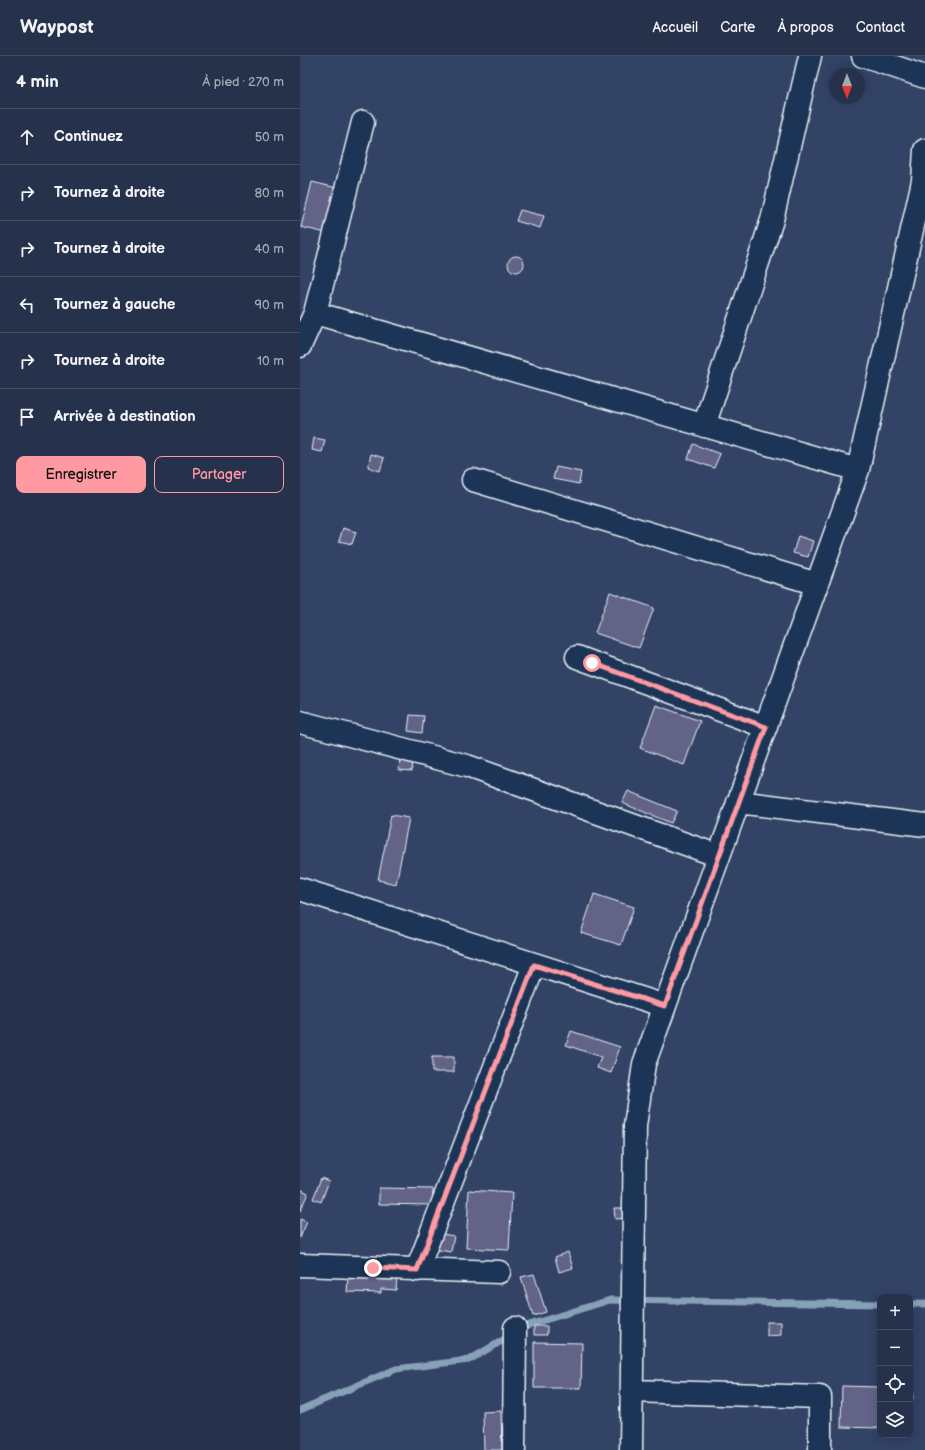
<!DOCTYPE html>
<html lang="fr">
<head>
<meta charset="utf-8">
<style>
  :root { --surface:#26324c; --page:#2e3a53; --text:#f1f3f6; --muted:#a4aab5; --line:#424d64; --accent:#ff9aa2 }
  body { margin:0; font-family:"Balsamiq Sans",sans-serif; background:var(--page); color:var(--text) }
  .controls { position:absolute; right:12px; bottom:12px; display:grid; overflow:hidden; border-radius:8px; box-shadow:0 2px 10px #0003 }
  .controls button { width:36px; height:36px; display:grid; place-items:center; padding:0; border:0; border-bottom:1px solid var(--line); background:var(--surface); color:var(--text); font:20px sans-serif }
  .compass { position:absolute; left:529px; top:12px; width:36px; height:36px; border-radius:50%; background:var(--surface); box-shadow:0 2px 10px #0003; rotate:180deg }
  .stop { position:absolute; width:12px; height:12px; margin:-9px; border:3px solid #ff9aa2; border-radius:50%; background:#fff }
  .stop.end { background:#ff9aa2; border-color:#fff; box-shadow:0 1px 4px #0008 }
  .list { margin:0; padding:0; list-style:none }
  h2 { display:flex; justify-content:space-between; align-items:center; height:52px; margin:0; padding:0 16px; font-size:17px }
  h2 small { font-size:13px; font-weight:400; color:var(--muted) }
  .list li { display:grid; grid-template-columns:26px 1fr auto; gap:12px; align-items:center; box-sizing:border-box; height:56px; padding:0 16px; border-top:1px solid var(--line) }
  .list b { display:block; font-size:15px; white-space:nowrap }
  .list em { font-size:13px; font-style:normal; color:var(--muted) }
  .actions { display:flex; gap:8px; padding:12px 16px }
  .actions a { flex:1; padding:9px 0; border:1px solid var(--accent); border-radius:8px; text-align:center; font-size:14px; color:var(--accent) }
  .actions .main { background:var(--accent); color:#111 }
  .icon { flex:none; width:22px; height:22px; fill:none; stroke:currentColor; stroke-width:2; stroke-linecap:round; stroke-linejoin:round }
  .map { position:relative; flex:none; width:625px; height:1394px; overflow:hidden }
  header { display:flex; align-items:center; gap:24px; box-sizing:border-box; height:56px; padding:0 20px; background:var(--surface); border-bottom:1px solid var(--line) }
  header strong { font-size:19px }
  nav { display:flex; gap:22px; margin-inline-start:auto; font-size:14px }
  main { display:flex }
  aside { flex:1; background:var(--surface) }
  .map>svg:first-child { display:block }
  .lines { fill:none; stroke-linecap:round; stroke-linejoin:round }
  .stream { stroke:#87a1b8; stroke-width:7 }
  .building { fill:#646488; stroke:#e8f1f8 }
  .minor-casing { stroke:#e8f1f8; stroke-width:25 }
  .minor { stroke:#1d3557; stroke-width:22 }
  .route { stroke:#ff9aa2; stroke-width:5 }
</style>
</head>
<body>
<header>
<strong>Waypost</strong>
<nav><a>Accueil</a><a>Carte</a><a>À propos</a><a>Contact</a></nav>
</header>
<main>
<aside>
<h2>4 min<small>À pied · 270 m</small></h2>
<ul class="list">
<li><svg class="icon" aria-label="ahead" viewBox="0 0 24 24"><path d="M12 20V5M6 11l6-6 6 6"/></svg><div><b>Continuez</b></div><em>50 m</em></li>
<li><svg class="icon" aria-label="right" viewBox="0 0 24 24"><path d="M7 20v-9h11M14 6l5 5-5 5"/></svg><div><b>Tournez à droite</b></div><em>80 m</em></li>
<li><svg class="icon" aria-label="right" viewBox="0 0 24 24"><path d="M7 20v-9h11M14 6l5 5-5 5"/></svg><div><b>Tournez à droite</b></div><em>40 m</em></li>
<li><svg class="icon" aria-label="left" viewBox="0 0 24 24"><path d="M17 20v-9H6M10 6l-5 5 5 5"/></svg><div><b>Tournez à gauche</b></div><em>90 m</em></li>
<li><svg class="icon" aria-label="right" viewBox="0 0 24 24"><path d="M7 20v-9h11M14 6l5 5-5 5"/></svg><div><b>Tournez à droite</b></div><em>10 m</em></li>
<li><svg class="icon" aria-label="arrive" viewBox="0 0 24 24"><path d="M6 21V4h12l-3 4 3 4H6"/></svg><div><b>Arrivée à destination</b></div></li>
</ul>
<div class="actions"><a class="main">Enregistrer</a><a>Partager</a></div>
</aside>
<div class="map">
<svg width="625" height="1394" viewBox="0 0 625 1394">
  <rect width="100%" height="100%" fill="#324366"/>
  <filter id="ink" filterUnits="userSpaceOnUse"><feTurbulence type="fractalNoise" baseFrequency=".025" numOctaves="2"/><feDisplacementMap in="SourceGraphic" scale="8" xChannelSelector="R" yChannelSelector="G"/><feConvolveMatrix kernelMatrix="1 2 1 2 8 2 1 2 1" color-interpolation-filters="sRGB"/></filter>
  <g filter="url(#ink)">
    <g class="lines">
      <path class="stream" d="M 610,1248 L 625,1248
        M 0,1354 L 96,1313 L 169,1304 L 229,1269 L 310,1244 L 580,1248"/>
    </g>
    <path class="building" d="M 12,126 L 41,133 L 30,178 L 1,171 Z
      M 220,154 L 244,160 L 240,172 L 216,165 Z
      M208 208a8 8 0 1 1 16 0a8 8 0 1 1-16 0Z
      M 14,382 L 25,384 L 22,396 L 12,394 Z
      M 393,388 L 420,398 L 414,412 L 388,403 Z
      M 71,398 L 84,402 L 80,415 L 68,411 Z
      M 256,411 L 281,416 L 279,428 L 253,423 Z
      M 43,472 L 56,476 L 52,488 L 39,485 Z
      M 498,480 L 513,485 L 508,501 L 493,497 Z
      M 310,536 L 354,552 L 339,592 L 295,577 Z
      M 356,649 L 400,665 L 384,709 L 340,692 Z
      M 110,659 L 124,660 L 122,677 L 108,675 Z
      M 100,702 L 113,703 L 112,715 L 99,714 Z
      M 328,735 L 377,755 L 371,767 L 322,747 Z
      M 91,759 L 109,762 L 96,828 L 78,824 Z
      M 294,838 L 334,851 L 321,889 L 281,877 Z
      M 271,975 L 320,991 L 311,1017 L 297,1012 L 301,1001 L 266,989 Z
      M 132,1001 L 154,1001 L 154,1016 L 132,1016 Z
      M 21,1122 L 29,1125 L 21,1146 L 13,1143 Z
      M 79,1132 L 133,1133 L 132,1149 L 79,1148 Z
      M 0,1133 L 8,1137 L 0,1155 Z
      M 169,1134 L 212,1137 L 209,1194 L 166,1192 Z
      M 314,1152 L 324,1152 L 325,1162 L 315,1163 Z
      M 0,1163 L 7,1166 L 0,1182 Z
      M 136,1177 L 154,1180 L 151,1196 L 133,1193 Z
      M 268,1196 L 273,1212 L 259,1216 L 255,1201 Z
      M 234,1218 L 246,1256 L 233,1260 L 221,1221 Z
      M 48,1220 L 97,1222 L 96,1234 L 81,1233 L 81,1237 L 47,1236 Z
      M 467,1266 L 481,1266 L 481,1279 L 467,1280 Z
      M 234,1270 L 247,1270 L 247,1279 L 234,1279 Z
      M 234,1286 L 282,1287 L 281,1332 L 234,1332 Z
      M 611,1328 L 613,1343 L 610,1343 L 610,1329 Z
      M 542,1330 L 580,1331 L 580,1372 L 541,1371 Z
      M 201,1355 L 202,1394 L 184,1394 L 183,1356 Z"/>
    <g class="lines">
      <g class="minor-casing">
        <path id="minor" d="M 563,0 L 625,21
          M 15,257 L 558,414
          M 0,290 L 15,257 L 63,66
          M 404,370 L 472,164 L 510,0
          M 173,424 L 517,528
          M 277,601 L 466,671
          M 0,666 L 167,710 L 419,800
          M 438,746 L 625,769
          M 0,833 L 365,950
          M 0,1209 L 199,1216
          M 117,1214 L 234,909
          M 332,1335 L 520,1341 L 520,1394
          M 214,1394 L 215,1272
          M 331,1394 L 335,1070 L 344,1008 L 558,414 L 623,125 L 625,94"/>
      </g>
      <use href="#minor" class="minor"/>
    </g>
  </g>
  <g class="lines" filter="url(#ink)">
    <path class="route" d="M 73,1212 L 117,1214 L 234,909 L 365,950 L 466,671 L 292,607"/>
  </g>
</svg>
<div class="controls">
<button>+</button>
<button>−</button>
<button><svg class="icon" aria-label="locate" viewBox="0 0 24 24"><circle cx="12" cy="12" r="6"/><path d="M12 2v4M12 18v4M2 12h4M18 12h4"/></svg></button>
<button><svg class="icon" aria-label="layers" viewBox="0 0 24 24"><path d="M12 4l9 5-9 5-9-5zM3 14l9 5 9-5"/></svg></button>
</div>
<svg class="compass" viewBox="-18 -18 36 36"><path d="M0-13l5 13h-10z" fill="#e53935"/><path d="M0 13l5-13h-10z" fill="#a4aab5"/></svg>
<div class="stop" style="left:292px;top:607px"></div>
<div class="stop end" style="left:73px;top:1212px"></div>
</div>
</main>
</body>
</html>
